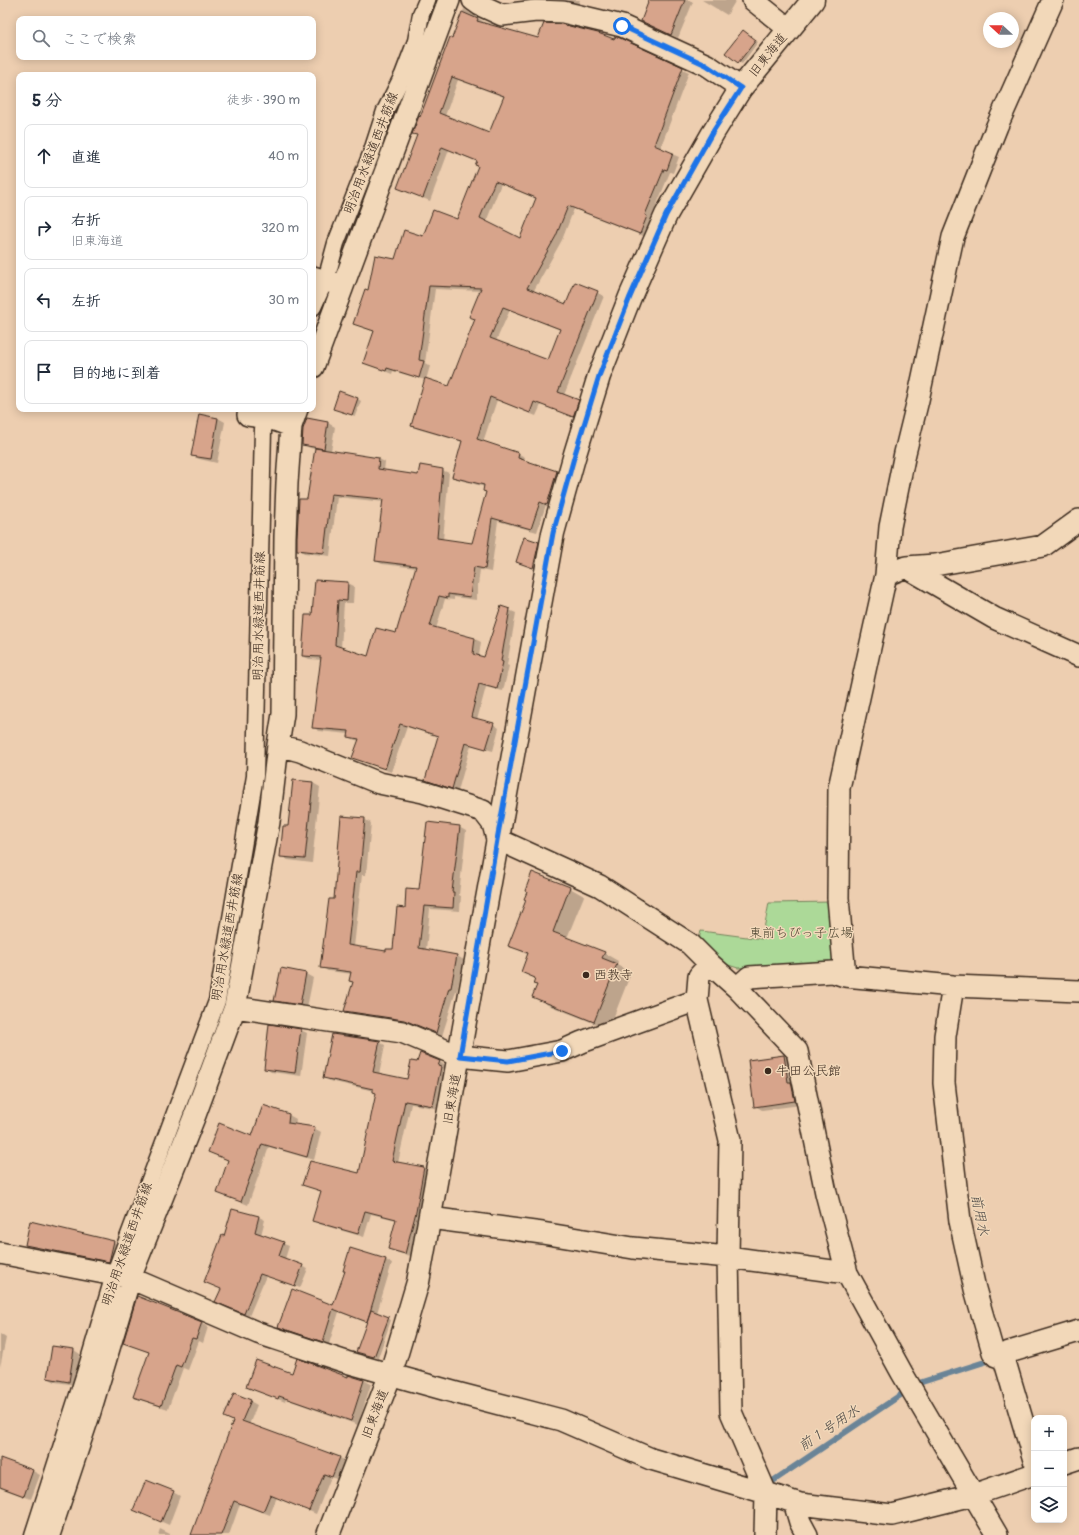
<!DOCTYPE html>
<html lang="ja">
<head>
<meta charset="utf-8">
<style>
  :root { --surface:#fff; --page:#f2f2f3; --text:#1f2937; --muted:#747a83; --line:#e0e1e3 }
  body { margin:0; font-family:Pangolin,"Klee One",sans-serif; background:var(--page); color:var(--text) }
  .controls { position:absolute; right:12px; bottom:12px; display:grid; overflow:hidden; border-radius:8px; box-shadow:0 2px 10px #0003 }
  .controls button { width:36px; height:36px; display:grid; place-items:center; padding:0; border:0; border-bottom:1px solid var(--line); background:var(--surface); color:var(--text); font:20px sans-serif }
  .compass { position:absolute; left:983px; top:12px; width:36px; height:36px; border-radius:50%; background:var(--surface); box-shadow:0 2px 10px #0003; rotate:291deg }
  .stop { position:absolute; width:12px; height:12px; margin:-9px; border:3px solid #1a73e8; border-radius:50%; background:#fff }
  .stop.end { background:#1a73e8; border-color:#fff; box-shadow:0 1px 4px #0008 }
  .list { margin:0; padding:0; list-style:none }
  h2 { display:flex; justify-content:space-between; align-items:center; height:52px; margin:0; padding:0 16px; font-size:17px }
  h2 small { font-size:13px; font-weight:400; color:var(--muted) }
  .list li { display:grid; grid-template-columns:26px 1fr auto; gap:12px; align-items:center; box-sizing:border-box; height:64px; margin:0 8px 8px; padding:0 8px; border:1px solid var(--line); border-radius:8px }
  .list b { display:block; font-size:15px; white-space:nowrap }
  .list p { margin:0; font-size:13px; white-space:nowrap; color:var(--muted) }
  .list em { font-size:13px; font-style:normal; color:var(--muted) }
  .icon { flex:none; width:22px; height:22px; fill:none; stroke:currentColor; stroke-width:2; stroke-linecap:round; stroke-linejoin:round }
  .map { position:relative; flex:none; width:1079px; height:1535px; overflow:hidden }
  .search { position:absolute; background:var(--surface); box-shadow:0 2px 10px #0003; left:16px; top:16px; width:300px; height:44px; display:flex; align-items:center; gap:10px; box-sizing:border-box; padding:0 14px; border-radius:8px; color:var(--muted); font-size:15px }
  .panel { position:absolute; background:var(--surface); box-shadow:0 2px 10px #0003; left:16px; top:72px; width:300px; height:340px; border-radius:8px }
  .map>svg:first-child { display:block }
  .green { fill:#acd998; stroke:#74825b }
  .shadow { fill:#0003; fill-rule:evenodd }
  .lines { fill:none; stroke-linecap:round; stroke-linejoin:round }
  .stream { stroke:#6a8497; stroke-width:6 }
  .building { fill:#d7a48b; stroke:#3b2a1e; fill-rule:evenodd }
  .pedestrian-casing { stroke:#3b2a1e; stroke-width:19 }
  .minor-casing { stroke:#3b2a1e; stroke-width:24 }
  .tertiary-casing { stroke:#3b2a1e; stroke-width:25 }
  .pedestrian { stroke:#f2d8b9; stroke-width:16 }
  .minor { stroke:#f2d8b9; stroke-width:21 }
  .tertiary { stroke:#f2d8b9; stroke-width:22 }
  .route { stroke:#1a73e8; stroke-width:5 }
  .poi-dot { fill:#3b2a1e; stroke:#f2d8b9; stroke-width:1.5 }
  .labels { text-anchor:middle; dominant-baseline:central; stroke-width:3; stroke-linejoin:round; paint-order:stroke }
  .street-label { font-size:13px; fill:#3b2a1e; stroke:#f2d8b9 }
  .park-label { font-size:13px; fill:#4c4430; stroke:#f2d8b9 }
  .poi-label { font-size:13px; fill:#3b2a1e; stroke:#f2d8b9; text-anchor:start }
  .water-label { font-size:14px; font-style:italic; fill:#4b4846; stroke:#f2d8b9 }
</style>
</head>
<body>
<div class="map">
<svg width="1079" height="1535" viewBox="0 0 1079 1535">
  <rect width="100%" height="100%" fill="#edceb0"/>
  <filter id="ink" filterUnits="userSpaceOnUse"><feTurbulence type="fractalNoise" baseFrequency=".025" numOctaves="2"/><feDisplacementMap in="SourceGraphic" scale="8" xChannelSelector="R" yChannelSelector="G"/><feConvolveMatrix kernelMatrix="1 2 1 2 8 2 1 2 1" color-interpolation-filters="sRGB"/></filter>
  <g filter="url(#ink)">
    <path class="green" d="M 833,902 L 838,952 L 832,961 L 738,968 L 725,964 L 699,939 L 701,931 L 762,939 L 769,903 Z"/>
    <path class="shadow" d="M 556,0 L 580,0 L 578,5 L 561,3 Z
      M 650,0 L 689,0 L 693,2 L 678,38 L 642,21 Z
      M 702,0 L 736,0 L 727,15 Z
      M 464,9 L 484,22 L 483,24 L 603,57 L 615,40 L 618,38 L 689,72 L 660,149 L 679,157 L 673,173 L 670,172 L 651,219 L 653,220 L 646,237 L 574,209 L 562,240 L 533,292 L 567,305 L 576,283 L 604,296 L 564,395 L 584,404 L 580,419 L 541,405 L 536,416 L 497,400 L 483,442 L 519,454 L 525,457 L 524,461 L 557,472 L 563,475 L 553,507 L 546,505 L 537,532 L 498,521 L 491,572 L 480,570 L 476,600 L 454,597 L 454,600 L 445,599 L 436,629 L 475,639 L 481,642 L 479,656 L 485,658 L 502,607 L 516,613 L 507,665 L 509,666 L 503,691 L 486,687 L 477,720 L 493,724 L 499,728 L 493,751 L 471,745 L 458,791 L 432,783 L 426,780 L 439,737 L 407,727 L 391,772 L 360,761 L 354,758 L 360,741 L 355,740 L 349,737 L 349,734 L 319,731 L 313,727 L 322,660 L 309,659 L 303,656 L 313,616 L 348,583 L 354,586 L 353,603 L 344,603 L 341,648 L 369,657 L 396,635 L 416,568 L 382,564 L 376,561 L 384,502 L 337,497 L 330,556 L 304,553 L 298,549 L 308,501 L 315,449 L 310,448 L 303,444 L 307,419 L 328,423 L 335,427 L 331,451 L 379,459 L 385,462 L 384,471 L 419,476 L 442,470 L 449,473 L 443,540 L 473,544 L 487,493 L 484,491 L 485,487 L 460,480 L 454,477 L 463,442 L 418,429 L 412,426 L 425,380 L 393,371 L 392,374 L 364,363 L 375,332 L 354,324 L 368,291 L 396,260 L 423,237 L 458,220 L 479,166 L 478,162 L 449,150 L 430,201 L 398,188 L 418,135 L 414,133 L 451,38 L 452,39 ZM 458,80 L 504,97 L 489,134 L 445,116 ZM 501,184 L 537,199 L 520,239 L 486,222 ZM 435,289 L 481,291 L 470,316 L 476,320 L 450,387 L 426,380 L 430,366 L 425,363 ZM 510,310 L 561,330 L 548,361 L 496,341 Z
      M 746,33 L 758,42 L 742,64 L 727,53 Z
      M 358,399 L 361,401 L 355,416 L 337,410 Z
      M 200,415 L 218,418 L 225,422 L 217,463 L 199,459 L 192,455 Z
      M 538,543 L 541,545 L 536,568 L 520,563 Z
      M 294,782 L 313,783 L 320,787 L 312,863 L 288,860 L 281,856 L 289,827 Z
      M 364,819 L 371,823 L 366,875 L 362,875 L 354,947 L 387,952 L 394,951 L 406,909 L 420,890 L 459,827 L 466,831 L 459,895 L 461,896 L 460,911 L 430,909 L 426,950 L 457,956 L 464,960 L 457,991 L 456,991 L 442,1036 L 412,1023 L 351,1014 L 345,1011 L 353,982 L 352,974 L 328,971 L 321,967 L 335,900 Z
      M 532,873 L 570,888 L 584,896 L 567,938 L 604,953 L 618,961 L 617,965 L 631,973 L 609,1029 L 548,1005 L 534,997 L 538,985 L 536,979 L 522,972 L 528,955 L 510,945 L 528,900 Z
      M 282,969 L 306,974 L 313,978 L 307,1008 L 282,1004 L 276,1000 Z
      M 301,1030 L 307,1033 L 301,1076 L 271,1072 L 265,1068 Z
      M 379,1042 L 385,1045 L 379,1075 L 408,1081 L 417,1063 L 421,1054 L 446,1065 L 444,1070 L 447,1071 L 439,1109 L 411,1104 L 398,1163 L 424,1168 L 430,1172 L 422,1216 L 411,1256 L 395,1252 L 389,1249 L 397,1220 L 371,1214 L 364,1237 L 319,1224 L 313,1220 L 322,1192 L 303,1184 L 359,1174 L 377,1094 L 374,1091 L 330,1081 L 324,1077 Z
      M 784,1056 L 791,1060 L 801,1105 L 762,1110 L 755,1106 Z
      M 289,1115 L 296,1119 L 295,1125 L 314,1128 L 321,1132 L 314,1160 L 269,1147 L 248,1205 L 218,1192 L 229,1161 L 209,1152 L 253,1137 Z
      M 232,1210 L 259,1217 L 265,1220 L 261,1235 L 289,1246 L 285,1259 L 308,1269 L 300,1288 L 266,1276 L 249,1316 L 222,1304 L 222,1289 L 206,1282 L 225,1237 Z
      M 31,1223 L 114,1242 L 124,1248 L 119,1267 L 36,1250 L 26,1244 Z
      M 386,1260 L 392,1263 L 377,1313 L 391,1320 L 378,1358 L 358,1352 L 368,1323 L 339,1312 L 329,1344 L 285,1330 L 279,1326 L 334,1307 L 346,1271 Z
      M 202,1323 L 208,1327 L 203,1343 L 199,1341 L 188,1370 L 183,1368 L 168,1409 L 141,1400 L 135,1396 L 150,1353 L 124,1343 Z
      M 0,1334 L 6,1338 L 0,1367 Z
      M 74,1350 L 80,1354 L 76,1385 L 55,1382 L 48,1378 Z
      M 292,1374 L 348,1378 L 349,1376 L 364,1380 L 371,1384 L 358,1425 L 286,1399 L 285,1402 L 247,1386 Z
      M 250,1401 L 257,1405 L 249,1425 L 340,1458 L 346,1461 L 339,1480 L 331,1477 L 316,1514 L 277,1497 L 270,1515 L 240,1504 L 229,1535 L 192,1535 L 234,1421 L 225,1417 Z
      M 0,1459 L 33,1471 L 40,1475 L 31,1499 L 0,1488 Z
      M 173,1492 L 180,1496 L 169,1525 L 141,1513 Z
      M 160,1529 L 172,1535 L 158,1535 Z"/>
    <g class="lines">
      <path class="stream" d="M 922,1382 L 994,1359
        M 770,1483 L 902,1394"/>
    </g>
    <path class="building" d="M 649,0 L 685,0 L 671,35 L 641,21 Z
      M 462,12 L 478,19 L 477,21 L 538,38 L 544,23 L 561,24 L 598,33 L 614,39 L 615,37 L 618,37 L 683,67 L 654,145 L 673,153 L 667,170 L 664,169 L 645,215 L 647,216 L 640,234 L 568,206 L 556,236 L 527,288 L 566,304 L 575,282 L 598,291 L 558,392 L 579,400 L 573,417 L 534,402 L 530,413 L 490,397 L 477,439 L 519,453 L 518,458 L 557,471 L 547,505 L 540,502 L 531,529 L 492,518 L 485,569 L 474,567 L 470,597 L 448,594 L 448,598 L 439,596 L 430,626 L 475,638 L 473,654 L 484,657 L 501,606 L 510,609 L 501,661 L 503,662 L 497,689 L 479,684 L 471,717 L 494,723 L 486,749 L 465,743 L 452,789 L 425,780 L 438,736 L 400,724 L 385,769 L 352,758 L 359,739 L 348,737 L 349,731 L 312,728 L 321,657 L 302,656 L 305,615 L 312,615 L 315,580 L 348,582 L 347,601 L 338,600 L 335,645 L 368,656 L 376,628 L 396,633 L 416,566 L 375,561 L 383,499 L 331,494 L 324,553 L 297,550 L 297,537 L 299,499 L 307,499 L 315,448 L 379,458 L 378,469 L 418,475 L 420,465 L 443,469 L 437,538 L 472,543 L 486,492 L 483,491 L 484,485 L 452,477 L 462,441 L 411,426 L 425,378 L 449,386 L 475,319 L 469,317 L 481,288 L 429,286 L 419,360 L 424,361 L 419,378 L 387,368 L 386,371 L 363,363 L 374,331 L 353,324 L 365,289 L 368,290 L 375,255 L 395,259 L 404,230 L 423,236 L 433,210 L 457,219 L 478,166 L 475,165 L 477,161 L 442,147 L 423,198 L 397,188 L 417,135 L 412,134 L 419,116 L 420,117 L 450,37 L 452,38 ZM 452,77 L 504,96 L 489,133 L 439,113 ZM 495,181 L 536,198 L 520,238 L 480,218 ZM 503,307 L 560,329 L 548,360 L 490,338 Z
      M 743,30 L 756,40 L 738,63 L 725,53 Z
      M 339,391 L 358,398 L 352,415 L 333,409 Z
      M 199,414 L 218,418 L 211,459 L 191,456 Z
      M 307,418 L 328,422 L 324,449 L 302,445 L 303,429 Z
      M 524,537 L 539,542 L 533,568 L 516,562 Z
      M 293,780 L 313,782 L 305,859 L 280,857 L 283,826 L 288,826 Z
      M 341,816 L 365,818 L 360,872 L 356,872 L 348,945 L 386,951 L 386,949 L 393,949 L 397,907 L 405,908 L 406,888 L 419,889 L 427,822 L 460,826 L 452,892 L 454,892 L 453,908 L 424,906 L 419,948 L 457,955 L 451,988 L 449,988 L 436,1033 L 404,1020 L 344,1011 L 353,982 L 349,981 L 351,972 L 320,968 L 329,899 L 334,899 Z
      M 532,872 L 570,887 L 553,932 L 605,952 L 602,958 L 617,964 L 594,1022 L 532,997 L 537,985 L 533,984 L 535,978 L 521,972 L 528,953 L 508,946 L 526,900 L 524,899 L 527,892 L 525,891 Z
      M 281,968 L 306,973 L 300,1005 L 274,1001 Z
      M 269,1024 L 301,1029 L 295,1073 L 264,1069 Z
      M 332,1034 L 380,1041 L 373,1072 L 407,1079 L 411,1061 L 417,1062 L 420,1053 L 440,1061 L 438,1066 L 441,1067 L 433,1106 L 405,1101 L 392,1161 L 424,1167 L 416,1212 L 405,1254 L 388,1249 L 396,1219 L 365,1211 L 358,1234 L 312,1221 L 321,1191 L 302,1185 L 310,1161 L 359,1173 L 376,1093 L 373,1092 L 373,1089 L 323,1078 Z
      M 784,1055 L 788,1082 L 791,1082 L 795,1101 L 754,1107 L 748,1060 Z
      M 263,1105 L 289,1114 L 288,1123 L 315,1127 L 307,1157 L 262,1144 L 241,1202 L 217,1193 L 228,1160 L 208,1152 L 219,1123 L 252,1136 Z
      M 232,1209 L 259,1216 L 255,1232 L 284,1242 L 279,1256 L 303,1265 L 295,1286 L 260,1274 L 244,1314 L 215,1302 L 221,1289 L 204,1282 L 222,1235 L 224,1236 Z
      M 30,1221 L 114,1241 L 109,1262 L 25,1245 Z
      M 350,1248 L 386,1259 L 367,1322 L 333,1309 L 323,1342 L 278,1327 L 292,1289 L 333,1305 L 345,1271 L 343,1271 Z
      M 137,1296 L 202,1322 L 196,1339 L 192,1338 L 181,1367 L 176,1365 L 161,1406 L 133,1397 L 149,1352 L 123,1343 Z
      M 371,1310 L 389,1317 L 374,1357 L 356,1352 Z
      M 52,1346 L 74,1349 L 69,1382 L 47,1378 Z
      M 297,1358 L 348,1377 L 348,1375 L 364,1380 L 351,1421 L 279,1396 L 278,1399 L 246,1387 L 256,1360 L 292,1373 Z
      M 234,1393 L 251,1400 L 242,1421 L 340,1457 L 332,1477 L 324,1474 L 309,1511 L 270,1495 L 263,1512 L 234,1501 L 221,1535 L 191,1535 L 233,1421 L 224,1417 Z
      M 0,1458 L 33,1470 L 24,1496 L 0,1487 Z
      M 146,1480 L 174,1491 L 161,1522 L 133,1510 Z"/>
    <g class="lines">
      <g class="pedestrian-casing">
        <path id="pedestrian" d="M 313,307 L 327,276 L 336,243 L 371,154 L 385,111 L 403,75 L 416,41 L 421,14 L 427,0
          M 33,1535 L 86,1370 L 114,1275 L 217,1001 L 255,776 L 263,429 L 274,410"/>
      </g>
      <g class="minor-casing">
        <path id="minor" d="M 473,0 L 480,5 L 502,15 L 536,11 L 563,12 L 622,26 L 707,65 L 741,88
          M 753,0 L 789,29
          M 313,277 L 343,286
          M 313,367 L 449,0
          M 248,415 L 269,418 L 291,426
          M 906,567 L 935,565 L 1043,546 L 1079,520
          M 886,575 L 906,567 L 994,618 L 1079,656
          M 278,745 L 300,751 L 379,783 L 423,792 L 483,811 L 493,824 L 497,839 L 600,886 L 690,944 L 710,964 L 737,988 L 749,977 L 833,972 L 845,976 L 953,986 L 1079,991
          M 845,976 L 838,898 L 839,788 L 886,575 L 890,527 L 905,453 L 918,400 L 953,237 L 997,126 L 1053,0
          M 953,986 L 945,1036 L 944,1083 L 960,1221 L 975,1289 L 993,1352 L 996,1356
          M 737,988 L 797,1051 L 826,1193 L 847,1273 L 902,1373 L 997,1535
          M 235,1007 L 402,1032 L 459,1056 L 508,1061 L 562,1051 L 582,1042 L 697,1000
          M 430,1218 L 542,1233 L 633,1248 L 728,1257 L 847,1273
          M 0,1253 L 130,1278 L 258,1333 L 346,1362 L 457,1393 L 561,1420 L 651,1459 L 766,1493 L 731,1412 L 728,1257 L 730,1140 L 697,1000 L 699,976 L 710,964
          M 1006,1353 L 1079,1331
          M 1005,1362 L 1034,1460
          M 1064,1463 L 1079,1458
          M 794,1502 L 800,1522 L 807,1535
          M 49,1535 L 89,1415 L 130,1278 L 195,1115 L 235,1007 L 269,822 L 278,745 L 283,714 L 285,537 L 287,483 L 291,426 L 297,409
          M 765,1535 L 766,1493 L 800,1504 L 892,1515 L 973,1495 L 1034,1474"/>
      </g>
      <g class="tertiary-casing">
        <path id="tertiary" d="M 328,1535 L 391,1373 L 418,1282 L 553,533 L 575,454 L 599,376 L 630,297 L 666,215 L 713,133 L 741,88 L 813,0"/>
      </g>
      <use href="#pedestrian" class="pedestrian"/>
      <use href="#minor" class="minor"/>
      <use href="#tertiary" class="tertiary"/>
    </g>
  </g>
  <g class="lines" filter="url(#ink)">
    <path class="route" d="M 562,1051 L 508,1061 L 460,1056 L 497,840 L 553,533 L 575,454 L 599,376 L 630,297 L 666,215 L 712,133 L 741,88 L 706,65 L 622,26"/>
  </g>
  <g class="poi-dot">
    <circle cx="586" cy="975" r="4"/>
    <circle cx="768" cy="1071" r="4"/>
  </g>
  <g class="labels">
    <g class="street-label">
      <text transform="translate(768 55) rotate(-51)">旧東海道</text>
      <text transform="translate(371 153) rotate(-69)">明治用水緑道西井筋線</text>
      <text transform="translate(259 616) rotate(-89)">明治用水緑道西井筋線</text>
      <text transform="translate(227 937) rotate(-80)">明治用水緑道西井筋線</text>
      <text transform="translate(452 1099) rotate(-80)">旧東海道</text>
      <text transform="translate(127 1244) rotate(-71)">明治用水緑道西井筋線</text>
      <text transform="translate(375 1414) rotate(-69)">旧東海道</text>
    </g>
    <g class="park-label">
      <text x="801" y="933">東前ちびっ子広場</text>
    </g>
    <g class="poi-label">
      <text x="594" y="975">西教寺</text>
      <text x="776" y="1071">牛田公民館</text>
    </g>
    <g class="water-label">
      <text transform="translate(980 1215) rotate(79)">前用水</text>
      <text transform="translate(829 1428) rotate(-34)">前１号用水</text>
    </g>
  </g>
</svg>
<div class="controls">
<button>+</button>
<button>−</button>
<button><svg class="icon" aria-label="layers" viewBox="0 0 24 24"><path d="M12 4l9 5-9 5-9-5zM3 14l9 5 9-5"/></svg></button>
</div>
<svg class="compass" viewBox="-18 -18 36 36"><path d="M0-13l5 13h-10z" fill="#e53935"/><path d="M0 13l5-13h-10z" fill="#747a83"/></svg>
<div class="stop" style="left:622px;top:26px"></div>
<div class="stop end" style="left:562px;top:1051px"></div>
<div class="search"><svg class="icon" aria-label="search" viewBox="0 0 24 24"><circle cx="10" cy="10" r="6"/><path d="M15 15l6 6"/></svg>ここで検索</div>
<section class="panel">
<h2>5 分<small>徒歩 · 390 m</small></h2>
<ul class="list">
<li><svg class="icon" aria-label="ahead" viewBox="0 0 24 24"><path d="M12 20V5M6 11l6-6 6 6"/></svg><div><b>直進</b></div><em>40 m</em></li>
<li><svg class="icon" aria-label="right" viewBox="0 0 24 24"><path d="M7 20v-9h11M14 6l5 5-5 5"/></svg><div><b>右折</b><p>旧東海道</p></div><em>320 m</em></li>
<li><svg class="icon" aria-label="left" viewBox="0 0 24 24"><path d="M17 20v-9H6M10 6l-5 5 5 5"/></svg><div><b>左折</b></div><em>30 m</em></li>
<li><svg class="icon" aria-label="arrive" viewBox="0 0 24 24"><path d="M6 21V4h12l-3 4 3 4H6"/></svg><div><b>目的地に到着</b></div></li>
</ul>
</section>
</div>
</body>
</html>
